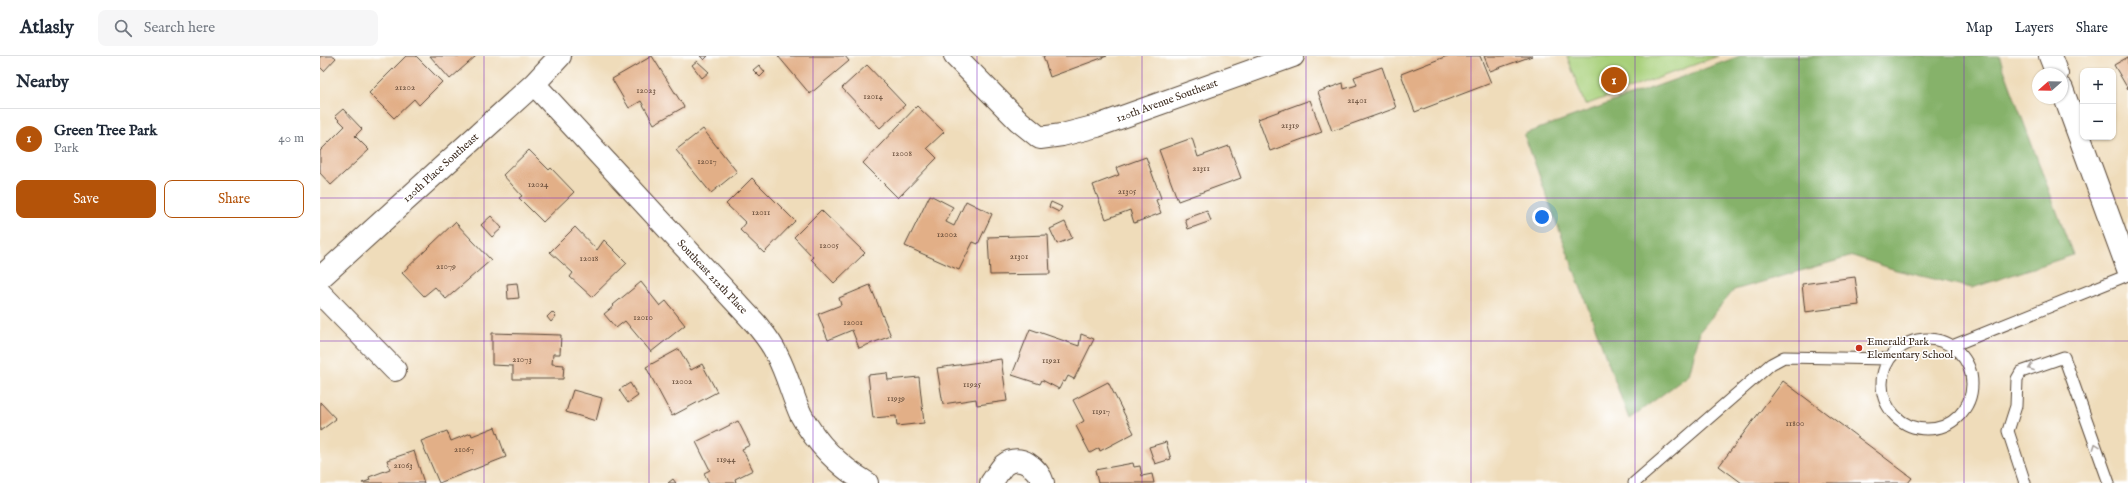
<!DOCTYPE html>
<html lang="en">
<head>
<meta charset="utf-8">
<style>
  :root { --surface:#fff; --page:#f6f6f7; --text:#1f2937; --muted:#747a83; --line:#e0e1e3; --accent:#b45309 }
  body { margin:0; font-family:"IM FELL English",serif; background:var(--page); color:var(--text) }
  .controls { position:absolute; right:12px; top:12px; display:grid; overflow:hidden; border-radius:8px; box-shadow:0 1px 3px #0004 }
  .controls button { width:36px; height:36px; display:grid; place-items:center; padding:0; border:0; border-bottom:1px solid var(--line); background:var(--surface); color:var(--text); font:20px sans-serif }
  .compass { position:absolute; left:1712px; top:12px; width:36px; height:36px; border-radius:50%; background:var(--surface); box-shadow:0 1px 3px #0004; rotate:250deg }
  .you { position:absolute; left:1222px; top:161px; width:14px; height:14px; margin:-10px; border:3px solid #fff; border-radius:50%; background:#1a73e8; box-shadow:0 0 0 6px #1a73e833 }
  .badge { display:grid; place-items:center; width:26px; height:26px; border-radius:50%; background:var(--accent); color:#fff; font-size:13px; font-weight:700 }
  .pin { position:absolute; translate:-50% -50%; border:2px solid #fff; box-shadow:0 1px 4px #0006 }
  .list { margin:0; padding:0; list-style:none }
  h2 { display:flex; justify-content:space-between; align-items:center; height:52px; margin:0; padding:0 16px; font-size:17px }
  h2 small { font-size:13px; font-weight:400; color:var(--muted) }
  .list li { display:grid; grid-template-columns:26px 1fr auto; gap:12px; align-items:center; box-sizing:border-box; height:60px; padding:0 16px; border-top:1px solid var(--line) }
  .list b { display:block; font-size:15px; white-space:nowrap }
  .list p { margin:0; font-size:13px; white-space:nowrap; color:var(--muted) }
  .list em { font-size:13px; font-style:normal; color:var(--muted) }
  .actions { display:flex; gap:8px; padding:12px 16px }
  .actions a { flex:1; padding:9px 0; border:1px solid var(--accent); border-radius:8px; text-align:center; font-size:14px; color:var(--accent) }
  .actions .main { background:var(--accent); color:#fff }
  .icon { flex:none; width:22px; height:22px; fill:none; stroke:currentColor; stroke-width:2; stroke-linecap:round; stroke-linejoin:round }
  .map { position:relative; flex:none; width:1808px; height:427px; overflow:hidden }
  header { display:flex; align-items:center; gap:24px; box-sizing:border-box; height:56px; padding:0 20px; background:var(--surface); border-bottom:1px solid var(--line) }
  header strong { font-size:19px }
  nav { display:flex; gap:22px; margin-inline-start:auto; font-size:14px }
  .search { width:280px; height:36px; background:var(--page); display:flex; align-items:center; gap:10px; box-sizing:border-box; padding:0 14px; border-radius:8px; color:var(--muted); font-size:15px }
  main { display:flex }
  aside { flex:1; background:var(--surface) }
  .map>svg:first-child { display:block }
  .green { fill:#a8d07a; stroke:#727d4c }
  .forest { fill:#86b26a; stroke:#606e44 }
  .building { fill:#e2af87 }
  .lines { fill:none; stroke-linecap:round; stroke-linejoin:round }
  .lane-casing { stroke:#564535; stroke-width:13 }
  .street-casing { stroke:#564535; stroke-width:24 }
  .lane { stroke:#fff; stroke-width:11 }
  .street { stroke:#fff; stroke-width:22 }
  .oneway { stroke:#a79f9a }
  .grid { fill:none; stroke:#7b2cbf; stroke-width:1; stroke-opacity:0.55 }
  .poi-dot { fill:#c8321e; stroke:#fff; stroke-width:1.5 }
  .labels { text-anchor:middle; dominant-baseline:central; stroke-width:3; stroke-linejoin:round; paint-order:stroke }
  .number-label { font-size:9px; fill:#654b38 }
  .street-label { font-size:11px; fill:#3b2a1e; stroke:#fff }
  .poi-label { font-size:11px; fill:#3b2a1e; stroke:#fff; text-anchor:start }
</style>
</head>
<body>
<header>
<strong>Atlasly</strong>
<div class="search"><svg class="icon" aria-label="search" viewBox="0 0 24 24"><circle cx="10" cy="10" r="6"/><path d="M15 15l6 6"/></svg>Search here</div>
<nav><a>Map</a><a>Layers</a><a>Share</a></nav>
</header>
<main>
<aside>
<h2>Nearby<small></small></h2>
<ul class="list">
<li><span class="badge">1</span><div><b>Green Tree Park</b><p>Park</p></div><em>40 m</em></li>
</ul>
<div class="actions"><a class="main">Save</a><a>Share</a></div>
</aside>
<div class="map">
<svg width="1808" height="427" viewBox="0 0 1808 427">
  <rect width="100%" height="100%" fill="#fff"/>
  <filter id="ink" filterUnits="userSpaceOnUse"><feTurbulence type="fractalNoise" baseFrequency=".025" numOctaves="2"/><feDisplacementMap in="SourceGraphic" scale="8" xChannelSelector="R" yChannelSelector="G"/><feConvolveMatrix kernelMatrix="1 2 1 2 8 2 1 2 1" color-interpolation-filters="sRGB"/></filter>
  <filter id="wash" filterUnits="userSpaceOnUse"><feTurbulence type="fractalNoise" baseFrequency=".012" numOctaves="4" result="noise"/><feDisplacementMap in="SourceGraphic" scale="16" xChannelSelector="R" yChannelSelector="G"/><feGaussianBlur stdDeviation="0.9" result="paint"/><feColorMatrix in="noise" values="0 0 0 0 0 0 0 0 0 0 0 0 0 0 0 0 0 1.4 0 .05"/><feComposite in="paint" operator="in"/></filter>
  <g filter="url(#wash)">
    <rect width="100%" height="100%" fill="#efdcba"/>
    <path class="green" d="M 1247,0 L 1398,0 L 1265,49 Z"/>
    <path class="forest" d="M 1420,0 L 1679,0 L 1753,199 L 1652,232 L 1576,214 L 1533,200 L 1414,234 L 1380,275 L 1369,319 L 1309,363 L 1204,78 Z"/>
    <g id="blocks">
      <path class="building" d="M 0,0 L 14,0 L 16,2 L 4,15 L 0,11 Z
        M 86,0 L 96,0 L 122,26 L 99,49 L 94,43 L 74,62 L 49,37 Z
        M 110,0 L 156,0 L 130,23 Z
        M 332,0 L 364,51 L 334,68 L 321,45 L 309,52 L 292,23 Z
        M 380,0 L 388,0 L 384,4 Z
        M 458,0 L 525,0 L 529,5 L 490,38 Z
        M 723,0 L 787,0 L 730,21 Z
        M 1127,0 L 1160,0 L 1171,27 L 1095,56 L 1081,18 Z
        M 1164,0 L 1212,0 L 1170,15 Z
        M 1808,1 L 1808,33 L 1794,9 Z
        M 377,5 L 389,16 L 382,22 L 372,9 Z
        M 439,9 L 445,16 L 440,21 L 433,14 Z
        M 547,9 L 585,49 L 560,72 L 522,32 Z
        M 1062,11 L 1076,52 L 1012,75 L 998,36 L 1023,27 L 1024,33 L 1037,29 L 1034,21 Z
        M 990,44 L 1002,76 L 950,95 L 938,63 Z
        M 597,50 L 624,76 L 607,92 L 617,102 L 578,142 L 543,107 Z
        M 23,53 L 42,73 L 35,80 L 49,94 L 11,129 L 0,117 L 0,95 L 25,70 L 15,60 Z
        M 383,73 L 417,116 L 391,137 L 356,94 Z
        M 872,82 L 878,101 L 909,90 L 921,122 L 858,145 L 839,94 Z
        M 209,94 L 229,114 L 231,112 L 254,136 L 223,166 L 199,142 L 202,140 L 183,119 Z
        M 826,101 L 841,142 L 836,144 L 841,157 L 814,167 L 810,154 L 786,163 L 773,129 L 799,119 L 796,112 Z
        M 432,122 L 475,165 L 444,197 L 420,174 L 426,167 L 406,148 Z
        M 610,139 L 633,151 L 626,166 L 634,170 L 646,145 L 672,158 L 658,188 L 653,186 L 639,214 L 585,190 Z
        M 731,146 L 742,151 L 739,156 L 729,151 Z
        M 501,154 L 545,197 L 514,227 L 491,203 L 493,201 L 474,181 Z
        M 887,155 L 891,165 L 868,173 L 865,163 Z
        M 171,160 L 182,172 L 172,181 L 161,169 Z
        M 135,166 L 171,204 L 126,243 L 115,231 L 104,240 L 82,217 Z
        M 745,166 L 752,182 L 737,188 L 730,173 Z
        M 255,171 L 277,194 L 284,184 L 307,207 L 272,241 L 250,221 L 253,217 L 230,196 Z
        M 728,179 L 730,218 L 670,219 L 668,181 Z
        M 1535,221 L 1539,249 L 1485,256 L 1482,228 Z
        M 321,226 L 340,250 L 346,245 L 365,269 L 331,296 L 305,265 L 296,272 L 284,258 L 294,250 L 293,249 Z
        M 197,227 L 199,242 L 188,243 L 187,228 Z
        M 550,229 L 571,280 L 539,292 L 532,274 L 508,284 L 498,258 L 521,249 L 519,242 Z
        M 232,256 L 236,260 L 231,266 L 227,261 Z
        M 710,273 L 759,290 L 761,278 L 774,283 L 754,323 L 748,320 L 745,326 L 743,325 L 739,333 L 722,324 L 720,328 L 692,319 Z
        M 172,277 L 241,279 L 240,298 L 233,298 L 232,308 L 244,309 L 243,323 L 193,323 L 193,310 L 172,309 Z
        M 359,293 L 371,314 L 382,308 L 397,336 L 352,360 L 326,311 Z
        M 681,303 L 687,345 L 657,349 L 656,343 L 623,348 L 617,312 Z
        M 567,317 L 568,324 L 599,321 L 604,367 L 577,370 L 576,360 L 553,362 L 548,319 Z
        M 1463,325 L 1592,422 L 1588,427 L 1422,427 L 1399,410 Z
        M 788,326 L 814,377 L 780,395 L 779,392 L 770,397 L 756,370 L 764,365 L 753,344 Z
        M 310,327 L 318,340 L 308,347 L 299,334 Z
        M 253,334 L 282,342 L 276,365 L 246,356 Z
        M 0,346 L 16,363 L 0,375 Z
        M 418,365 L 430,389 L 422,393 L 433,414 L 415,423 L 416,426 L 414,427 L 389,427 L 384,417 L 390,414 L 376,386 Z
        M 175,371 L 186,401 L 119,427 L 101,385 L 127,375 L 131,385 L 151,377 L 152,380 Z
        M 846,386 L 851,403 L 835,408 L 829,391 Z
        M 94,395 L 104,427 L 42,427 L 50,424 L 49,421 L 70,413 L 67,404 Z
        M 813,407 L 814,411 L 820,410 L 822,420 L 832,418 L 834,427 L 778,427 L 775,414 Z
        M 353,423 L 356,427 L 348,427 Z"/>
    </g>
  </g>
  <g filter="url(#ink)">
    <use href="#blocks" fill-opacity="0" stroke="#564535" stroke-width="1"/>
    <g class="lines">
      <g class="lane-casing">
        <path id="lane" d="M1562 328a45 45 0 1 1 90 0a45 45 0 1 1-90 0Z
          M 1632,290 L 1808,219
          M 1314,427 L 1451,308 L 1464,301 L 1569,303
          M 1705,427 L 1688,375 L 1696,350 L 1697,323 L 1701,316 L 1744,301 L 1789,427"/>
      </g>
      <g class="street-casing">
        <path id="street" d="M 635,0 L 699,65 L 720,82 L 742,79 L 777,70 L 973,0
          M 1730,0 L 1737,18
          M 214,28 L 436,268 C 444,278 452,287 457,299 C 467,318 472,339 481,359 C 496,387 520,411 547,427
          M 1742,33 L 1808,213
          M 0,222 L 214,28 L 240,0
          M 0,237 L 75,314
          M 671,427 C 675,422 679,414 684,409 C 700,396 719,413 723,427"/>
      </g>
      <use href="#lane" class="lane"/>
      <use href="#street" class="street"/>
    </g>
    <defs><path id="oneway-chevron" d="M-2-3.5L2.5 0L-2 3.5" fill="none" stroke-width="1.6" stroke-linecap="round" stroke-linejoin="round"/></defs>
    <g class="oneway">
      <use href="#oneway-chevron" transform="translate(1711 312) rotate(160)"/>
      <use href="#oneway-chevron" transform="translate(1776 390) rotate(-110)"/>
    </g>
  </g>
  <path class="grid" d="M 164,0 L 164,427M 329,0 L 329,427M 493,0 L 493,427M 657,0 L 657,427M 822,0 L 822,427M 986,0 L 986,427M 1151,0 L 1151,427M 1315,0 L 1315,427M 1479,0 L 1479,427M 1644,0 L 1644,427M 0,142 L 1808,142M 0,285 L 1808,285"/>
  <circle class="poi-dot" cx="1539" cy="292" r="4"/>
  <g class="labels">
    <g class="number-label">
      <text x="85" y="31">21202</text>
      <text x="326" y="34">12023</text>
      <text x="553" y="40">12014</text>
      <text x="1037" y="44">21401</text>
      <text x="970" y="69">21319</text>
      <text x="582" y="97">12008</text>
      <text x="387" y="105">12017</text>
      <text x="881" y="112">21311</text>
      <text x="218" y="128">12024</text>
      <text x="807" y="135">21305</text>
      <text x="441" y="156">12011</text>
      <text x="627" y="178">12002</text>
      <text x="509" y="189">12005</text>
      <text x="699" y="200">21301</text>
      <text x="269" y="202">12018</text>
      <text x="126" y="210">21079</text>
      <text x="323" y="261">12010</text>
      <text x="533" y="266">12001</text>
      <text x="202" y="303">21073</text>
      <text x="731" y="304">11921</text>
      <text x="362" y="325">12002</text>
      <text x="652" y="328">11925</text>
      <text x="576" y="342">11939</text>
      <text x="781" y="355">11917</text>
      <text x="1475" y="367">11800</text>
      <text x="144" y="393">21067</text>
      <text x="406" y="403">11944</text>
      <text x="83" y="409">21063</text>
    </g>
    <g class="street-label">
      <text transform="translate(847 45) rotate(-20)">120th Avenue Southeast</text>
      <text transform="translate(121 112) rotate(-42)">120th Place Southeast</text>
      <text transform="translate(392 221) rotate(47)">Southeast 212th Place</text>
    </g>
    <g class="poi-label">
      <text x="1547" y="286">Emerald Park<tspan x="1547" dy="13">Elementary School</tspan></text>
    </g>
  </g>
</svg>
<div class="controls">
<button>+</button>
<button>−</button>
</div>
<svg class="compass" viewBox="-18 -18 36 36"><path d="M0-13l5 13h-10z" fill="#e53935"/><path d="M0 13l5-13h-10z" fill="#747a83"/></svg>
<div class="you"></div>
<div class="pin badge" style="left:1294px;top:24px">1</div>
</div>
</main>
</body>
</html>
